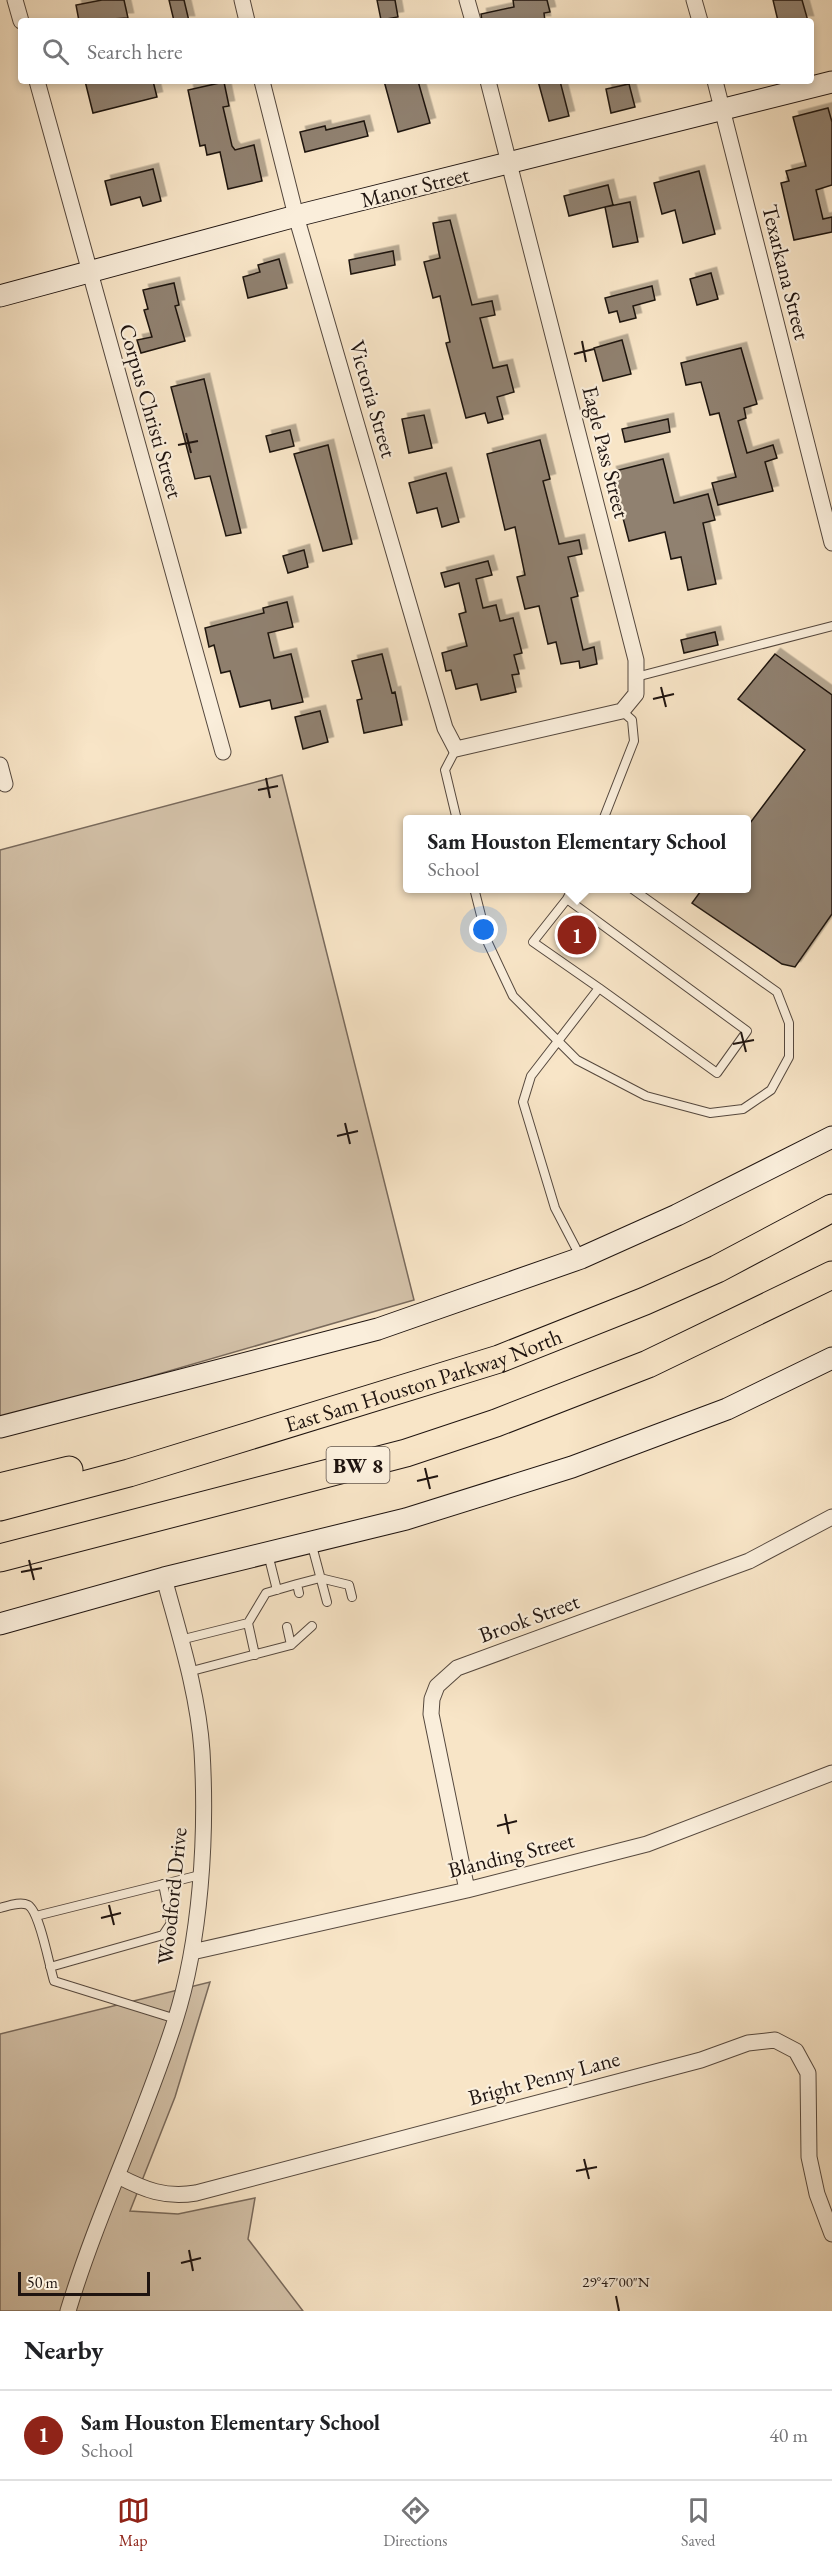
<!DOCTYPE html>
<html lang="en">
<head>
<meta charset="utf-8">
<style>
  :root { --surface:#fff; --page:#f2f2f2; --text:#202124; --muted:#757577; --line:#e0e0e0; --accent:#8f2418 }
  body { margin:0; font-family:"EB Garamond",serif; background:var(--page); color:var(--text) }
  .scale { position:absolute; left:18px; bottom:15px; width:132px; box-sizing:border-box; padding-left:6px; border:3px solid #1f1410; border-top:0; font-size:16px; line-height:21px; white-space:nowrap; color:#1f1410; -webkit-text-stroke:4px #faeedb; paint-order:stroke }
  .you { position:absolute; left:484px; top:930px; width:21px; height:21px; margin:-15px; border:4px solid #fff; border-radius:50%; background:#1a73e8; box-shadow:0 0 0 9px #1a73e833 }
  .badge { display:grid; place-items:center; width:39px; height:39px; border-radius:50%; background:var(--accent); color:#fff; font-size:20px; font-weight:700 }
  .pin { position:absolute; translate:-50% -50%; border:3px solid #fff; box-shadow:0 2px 6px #0006 }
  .popup { position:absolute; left:403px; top:815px; width:348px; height:78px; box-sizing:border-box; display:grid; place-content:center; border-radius:6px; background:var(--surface); filter:drop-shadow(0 2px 4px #0005); font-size:20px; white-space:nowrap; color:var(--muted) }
  .popup b { font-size:22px; color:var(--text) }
  .popup::after { content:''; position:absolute; left:50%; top:100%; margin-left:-12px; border:12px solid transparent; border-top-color:var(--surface) }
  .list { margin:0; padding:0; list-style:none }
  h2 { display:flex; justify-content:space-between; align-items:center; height:78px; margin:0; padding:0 24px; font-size:26px }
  h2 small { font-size:20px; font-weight:400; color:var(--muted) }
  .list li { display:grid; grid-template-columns:39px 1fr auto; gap:18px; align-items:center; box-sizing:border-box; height:90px; padding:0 24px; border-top:2px solid var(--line) }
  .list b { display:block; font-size:22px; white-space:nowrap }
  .list p { margin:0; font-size:20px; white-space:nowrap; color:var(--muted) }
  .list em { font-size:20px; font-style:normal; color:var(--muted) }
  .icon { flex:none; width:33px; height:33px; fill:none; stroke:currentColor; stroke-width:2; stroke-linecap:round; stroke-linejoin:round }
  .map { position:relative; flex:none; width:832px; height:2311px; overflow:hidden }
  .search { position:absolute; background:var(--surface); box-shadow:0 3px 9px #0003; left:18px; right:18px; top:18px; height:66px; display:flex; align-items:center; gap:15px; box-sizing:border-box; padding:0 21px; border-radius:6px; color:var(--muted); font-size:22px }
  .sheet { height:168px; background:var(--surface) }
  nav { display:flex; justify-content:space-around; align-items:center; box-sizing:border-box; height:84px; border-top:2px solid var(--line); background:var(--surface); font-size:16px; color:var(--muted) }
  nav a { display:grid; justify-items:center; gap:3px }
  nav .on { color:var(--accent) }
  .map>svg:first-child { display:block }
  .green { fill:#d3c1a8; stroke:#796a5c; stroke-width:1.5 }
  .building { fill:#90816f; stroke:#1f1410; stroke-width:1.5; filter:url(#shadow) }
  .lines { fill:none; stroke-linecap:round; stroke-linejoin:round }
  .lane-casing { stroke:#55483e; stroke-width:10 }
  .street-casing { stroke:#55483e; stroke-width:17 }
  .secondary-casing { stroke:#1f1410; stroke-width:23 }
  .highway-casing { stroke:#1f1410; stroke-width:29 }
  .lane { stroke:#faeedb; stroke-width:8 }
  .street { stroke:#faeedb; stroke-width:15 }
  .secondary { stroke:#faeedb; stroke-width:21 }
  .highway { stroke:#f8e5c7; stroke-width:27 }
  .ticks { fill:none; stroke:#1f1410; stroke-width:2 }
  .labels { text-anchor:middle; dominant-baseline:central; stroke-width:4.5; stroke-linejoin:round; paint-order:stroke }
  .shield { fill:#faeedb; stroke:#61554d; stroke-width:1.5 }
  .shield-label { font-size:21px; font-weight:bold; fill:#1f1410 }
  .street-label { font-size:22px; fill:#1f1410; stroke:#faeedb }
  .ticks-label { font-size:15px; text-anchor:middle; fill:#1f1410; stroke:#faeedb; stroke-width:4.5; stroke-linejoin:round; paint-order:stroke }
</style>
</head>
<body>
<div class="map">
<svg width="832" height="2311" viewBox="0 0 832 2311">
  <defs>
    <filter id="shadow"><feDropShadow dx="5.5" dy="-5.5" stdDeviation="0" flood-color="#0004"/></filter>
  </defs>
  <rect width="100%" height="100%" fill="#f8e5c7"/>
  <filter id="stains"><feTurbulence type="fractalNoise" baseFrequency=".00333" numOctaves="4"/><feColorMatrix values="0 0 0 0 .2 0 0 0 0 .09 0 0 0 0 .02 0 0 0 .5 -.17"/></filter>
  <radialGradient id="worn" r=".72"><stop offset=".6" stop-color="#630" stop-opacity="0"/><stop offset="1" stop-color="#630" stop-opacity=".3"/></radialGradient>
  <path class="green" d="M 282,775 L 414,1300 L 0,1420 L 0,850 Z
    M 210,1982 L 175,2097 L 130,2211 L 178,2214 L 255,2198 L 248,2239 L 303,2311 L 0,2311 L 0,2034 Z"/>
  <path class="building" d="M 102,0 L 124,0 L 128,18 L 79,21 L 76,5 Z
    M 169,0 L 184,0 L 189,21 L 174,21 Z
    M 377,0 L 395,0 L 398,17 L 381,20 Z
    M 513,0 L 547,0 L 550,12 L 544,13 L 545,21 L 482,21 L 481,14 L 514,7 Z
    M 773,0 L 802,0 L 808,21 L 778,21 Z
    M 85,81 L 153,81 L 157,97 L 93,113 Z
    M 384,81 L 418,81 L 430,123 L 398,132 Z
    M 538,81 L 560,81 L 569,116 L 549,121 Z
    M 224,82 L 229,106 L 223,107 L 232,146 L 235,150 L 254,145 L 262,181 L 228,189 L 220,152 L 207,155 L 205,145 L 200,146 L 188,90 Z
    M 629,84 L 635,107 L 611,113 L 606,89 Z
    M 828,108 L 832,122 L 832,185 L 816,190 L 823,219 L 832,217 L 832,232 L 794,240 L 781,183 L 789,181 L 786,171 L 806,166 L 793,117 Z
    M 364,121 L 368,136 L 305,152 L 300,132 L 325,126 L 326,130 Z
    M 153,169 L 161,201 L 143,206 L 140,197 L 111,205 L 105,181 Z
    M 699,171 L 715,234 L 683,243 L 675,210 L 662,214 L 654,183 Z
    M 608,185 L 613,205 L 569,216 L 564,196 Z
    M 630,202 L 638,242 L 613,247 L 605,207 Z
    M 450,220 L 472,305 L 492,301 L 495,315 L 480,318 L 493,368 L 507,365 L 514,392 L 497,397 L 503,419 L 488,423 L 485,413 L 466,418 L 446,343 L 450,342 L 440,296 L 433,298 L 424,262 L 440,258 L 433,223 Z
    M 393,251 L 395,265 L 351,274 L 349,260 Z
    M 279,259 L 287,288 L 248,298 L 243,277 L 260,272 L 258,265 Z
    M 711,273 L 718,299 L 697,305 L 690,279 Z
    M 174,283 L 179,305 L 175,306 L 185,341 L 141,353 L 137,340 L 152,337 L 144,310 L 148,309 L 143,290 Z
    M 652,286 L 655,300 L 633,306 L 636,318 L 620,322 L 617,311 L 609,313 L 605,298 Z
    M 622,340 L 631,374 L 603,381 L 594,348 Z
    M 741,348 L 757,404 L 744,408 L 746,418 L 738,421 L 747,453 L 773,445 L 777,458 L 765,462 L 773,491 L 718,505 L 712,483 L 736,477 L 719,413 L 710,415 L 701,382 L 686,385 L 681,363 Z
    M 204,379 L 241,533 L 226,536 L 210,476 L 195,479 L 171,387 Z
    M 424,415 L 432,448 L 409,453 L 402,419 Z
    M 668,419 L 670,432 L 625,442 L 622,429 Z
    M 290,430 L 294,446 L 270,452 L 266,436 Z
    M 540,440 L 550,479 L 543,481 L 559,544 L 579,540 L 582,554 L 568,557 L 578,596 L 571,598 L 583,650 L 594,647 L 597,664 L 580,668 L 579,661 L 561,664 L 556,642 L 548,644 L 539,606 L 525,609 L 517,577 L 525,575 L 515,527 L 505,530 L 487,454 Z
    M 328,445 L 352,544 L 323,551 L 294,454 Z
    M 663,459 L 674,503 L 708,494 L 715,520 L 703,523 L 716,584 L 688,590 L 681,557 L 671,559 L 665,532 L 629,541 L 611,472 Z
    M 446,473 L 459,522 L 442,527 L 437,508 L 417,513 L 409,483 Z
    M 304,550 L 308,567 L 288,573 L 283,556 Z
    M 488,561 L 492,575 L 476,579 L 483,608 L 496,605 L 500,621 L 513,618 L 522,653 L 514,655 L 519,674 L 512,675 L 516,692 L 481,700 L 477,684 L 456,689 L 451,670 L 446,671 L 442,653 L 467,646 L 459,614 L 466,612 L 459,583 L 445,587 L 441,573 Z
    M 287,602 L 293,627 L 268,633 L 274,658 L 291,654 L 303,702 L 272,709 L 270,700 L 240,707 L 230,671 L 221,673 L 214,645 L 209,647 L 205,628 L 264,613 L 263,608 Z
    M 715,632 L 718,645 L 684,653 L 681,640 Z
    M 382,654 L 392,693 L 395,692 L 402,725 L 364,733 L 357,700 L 362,699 L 352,661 Z
    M 775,654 L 832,695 L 832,914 L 795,967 L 782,964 L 692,903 L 703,888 L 747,888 L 747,827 L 805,750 L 738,699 Z
    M 320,711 L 328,742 L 303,749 L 295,717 Z"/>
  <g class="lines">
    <g class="lane-casing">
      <path id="lane" d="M 636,677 L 832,626
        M 456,749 L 445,770 L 457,820
        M 603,820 L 634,741 L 632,720 L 622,711
        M 474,888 L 488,943 L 513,996 L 577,1060 L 646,1096 L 710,1113 L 743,1109 L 771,1090 L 789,1057 L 789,1023 L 777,992 L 631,888
        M 567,899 L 573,888
        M 580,1256 L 555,1208 L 523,1102 L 531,1076 L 599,988 L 717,1073 L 747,1031 L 567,899 L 533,942 L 599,988
        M 311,1542 L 327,1602
        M 268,1554 L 277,1590
        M 299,1593 L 297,1584 L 320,1578 L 349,1585 L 352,1597
        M 248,1623 L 255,1655
        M 287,1627 L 291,1645
        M 180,1640 L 248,1623 L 266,1593 L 297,1584
        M 188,1672 L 291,1645 L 312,1626
        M 0,1908 C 8,1906 20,1901 28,1905 C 40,1912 49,1965 54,1981 L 176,2019
        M 36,1916 L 200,1875
        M 50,1967 L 163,1935 L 171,1923 L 163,1884"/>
    </g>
    <g class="street-casing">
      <path id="street" d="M 15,0 L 21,21
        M 242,0 L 247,21
        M 467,0 L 473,21
        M 694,0 L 700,21
        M 37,81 L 223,752
        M 262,81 L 296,216 L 445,728 L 456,749 L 622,711 L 636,694 L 636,660 L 488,81
        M 715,81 L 832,543
        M 0,765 L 5,784
        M 467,1890 L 431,1714 L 432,1699 L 437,1686 L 457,1668 L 749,1561 L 832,1517
        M 192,1952 L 467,1890 L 647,1844 L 832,1773
        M 118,2176 C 145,2190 165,2198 196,2193 L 701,2060 L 748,2043 L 775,2040 L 796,2051 L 808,2073 L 809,2157 L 817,2194 L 832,2234
        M 68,2311 C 98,2212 144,2119 175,2021 C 201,1939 207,1836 202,1751 C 198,1692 179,1634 164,1578"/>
    </g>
    <g class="secondary-casing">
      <path id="secondary" d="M 0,296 L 296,216 L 832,82
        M 0,1427 L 378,1329 L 581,1258 L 677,1215 L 832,1137
        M 0,1624 L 164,1578 L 406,1519 L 572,1467 L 727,1409 L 832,1358"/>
    </g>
    <g class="highway-casing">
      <g id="highway">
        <path d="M 0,1487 L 69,1470"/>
        <path id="s1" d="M 0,1507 L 129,1473 L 499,1359 L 645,1301 L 717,1269 L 832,1208"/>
        <path d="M 0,1558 L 406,1453 L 496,1423 L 648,1364 L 832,1275"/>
      </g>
    </g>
    <use href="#lane" class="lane"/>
    <use href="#street" class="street"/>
    <use href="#secondary" class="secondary"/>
    <use href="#highway" class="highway"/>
  </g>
  <path class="ticks" d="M 582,341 L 586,362M 574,354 L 594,349M 186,433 L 191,453M 178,445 L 198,441M 661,687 L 666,707M 653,699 L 674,694M 266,778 L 270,798M 258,790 L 278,786M 741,1032 L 746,1052M 733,1044 L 754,1040M 345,1123 L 350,1144M 337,1136 L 358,1131M 425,1468 L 430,1489M 417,1481 L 438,1476M 29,1560 L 34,1580M 21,1572 L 42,1568M 505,1814 L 509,1834M 497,1826 L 517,1821M 109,1905 L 114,1925M 101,1918 L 121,1913M 584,2159 L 589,2179M 576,2171 L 597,2167M 189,2250 L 193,2271M 181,2263 L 201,2258M 616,2296 L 619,2311"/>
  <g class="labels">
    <rect class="shield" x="326.5" y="1447" width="63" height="36" rx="4.5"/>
    <g class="shield-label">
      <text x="358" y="1465">BW 8</text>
    </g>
    <g class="street-label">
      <text transform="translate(415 187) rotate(-14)">Manor Street</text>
      <text transform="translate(786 272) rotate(76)">Texarkana Street</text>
      <text transform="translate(373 399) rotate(74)">Victoria Street</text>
      <text transform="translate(151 411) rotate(74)">Corpus Christi Street</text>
      <text transform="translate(606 452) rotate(76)">Eagle Pass Street</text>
      <text stroke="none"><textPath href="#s1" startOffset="442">East Sam Houston Parkway North</textPath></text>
      <text transform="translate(529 1618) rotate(-20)">Brook Street</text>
      <text transform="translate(511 1855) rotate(-14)">Blanding Street</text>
      <text transform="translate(172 1896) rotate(-84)">Woodford Drive</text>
      <text transform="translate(544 2078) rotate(-15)">Bright Penny Lane</text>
    </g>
  </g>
  <g class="ticks-label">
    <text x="616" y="2287">29°47'00"N</text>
  </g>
  <rect width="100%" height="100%" filter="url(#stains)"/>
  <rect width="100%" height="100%" fill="url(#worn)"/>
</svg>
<div class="scale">50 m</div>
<div class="you"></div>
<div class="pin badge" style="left:577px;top:935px">1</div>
<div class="popup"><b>Sam Houston Elementary School</b>School</div>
<div class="search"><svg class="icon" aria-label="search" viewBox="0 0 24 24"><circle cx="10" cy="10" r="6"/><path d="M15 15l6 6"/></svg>Search here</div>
</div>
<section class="sheet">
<h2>Nearby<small></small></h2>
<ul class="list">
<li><span class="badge">1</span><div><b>Sam Houston Elementary School</b><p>School</p></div><em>40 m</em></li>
</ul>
</section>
<nav>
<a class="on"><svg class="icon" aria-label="map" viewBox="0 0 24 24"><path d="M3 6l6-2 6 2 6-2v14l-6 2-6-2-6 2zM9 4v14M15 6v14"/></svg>Map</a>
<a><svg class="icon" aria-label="directions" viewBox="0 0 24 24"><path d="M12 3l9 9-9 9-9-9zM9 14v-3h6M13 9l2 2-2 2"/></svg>Directions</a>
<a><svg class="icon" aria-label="saved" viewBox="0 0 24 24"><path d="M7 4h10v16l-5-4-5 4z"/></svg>Saved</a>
</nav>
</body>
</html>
